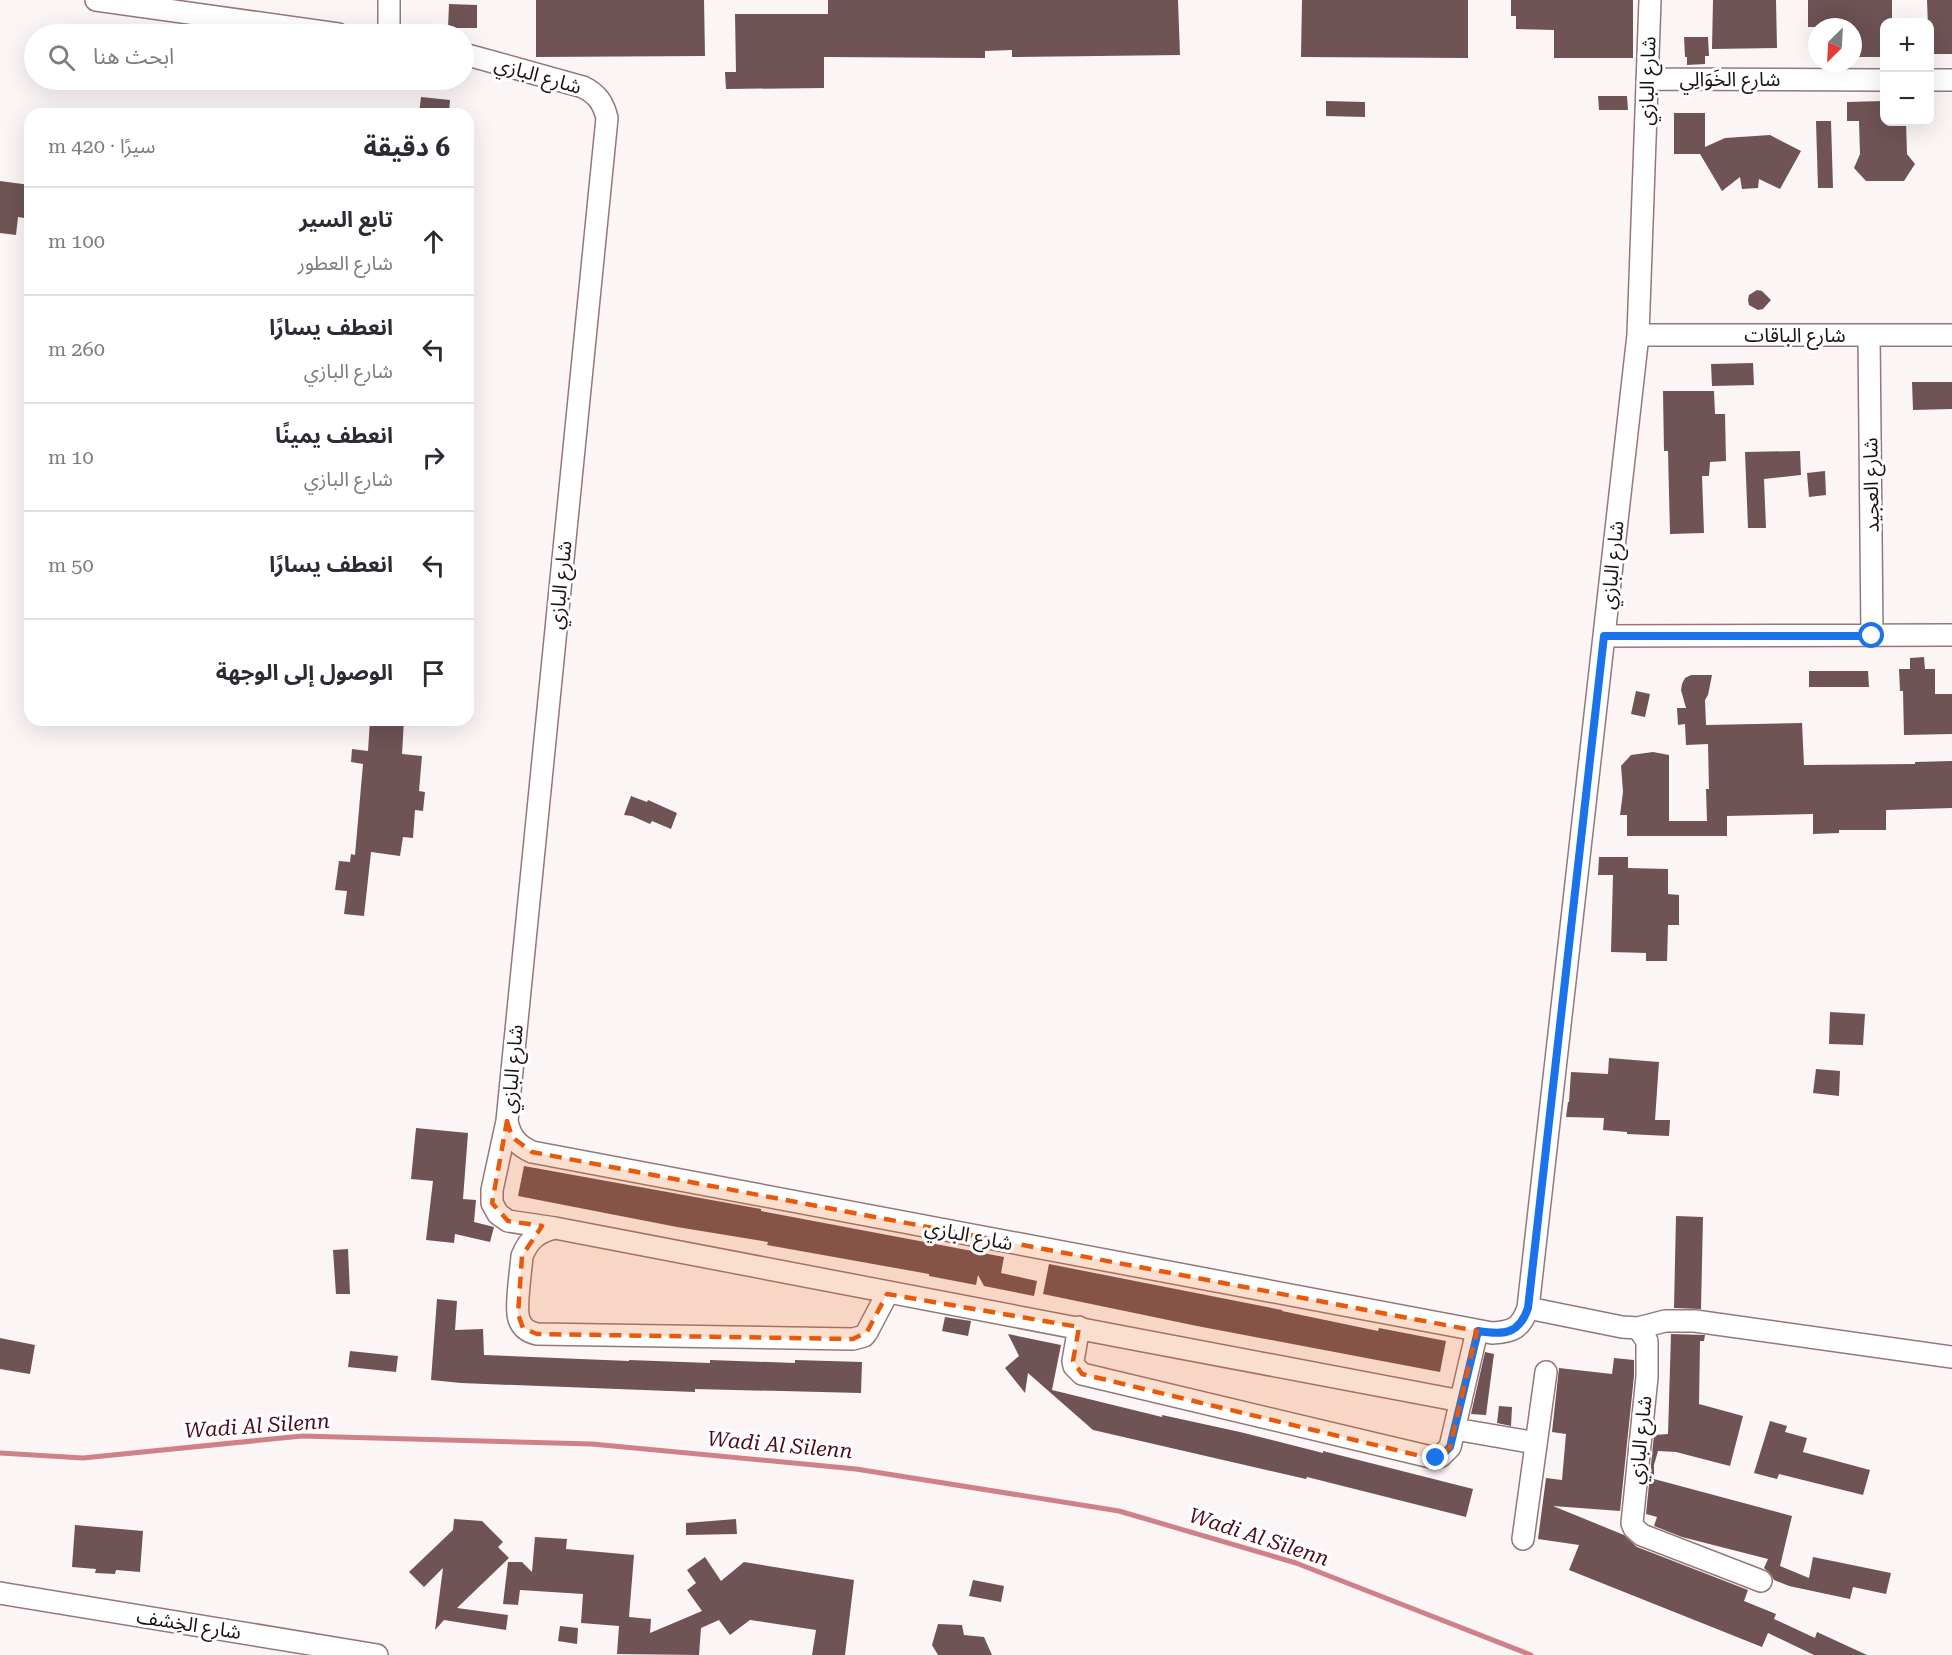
<!DOCTYPE html>
<html lang="ar">
<head>
<meta charset="utf-8">
<style>
  :root { --surface:#fff; --page:#f2f2f3; --text:#2b2b33; --muted:#7c7c81; --line:#e1e1e2 }
  body { margin:0; font-family:"Roboto Serif","Noto Sans Arabic",serif; background:var(--page); color:var(--text); direction:rtl }
  .controls { position:absolute; right:18px; top:18px; display:grid; overflow:hidden; border-radius:12px; box-shadow:0 6px 24px #0002 }
  .controls button { width:54px; height:54px; display:grid; place-items:center; padding:0; border:0; border-bottom:2px solid var(--line); background:var(--surface); color:var(--text); font:30px sans-serif }
  .compass { position:absolute; left:1808px; top:18px; width:54px; height:54px; border-radius:50%; background:var(--surface); box-shadow:0 6px 24px #0002; rotate:204deg }
  .stop { position:absolute; width:18px; height:18px; margin:-14px; border:4px solid #1a73e8; border-radius:50%; background:#fff }
  .stop.end { background:#1a73e8; border-color:#fff; box-shadow:0 2px 6px #0008 }
  .list { margin:0; padding:0; list-style:none }
  h2 { display:flex; justify-content:space-between; align-items:center; height:78px; margin:0; padding:0 24px; font-size:26px }
  h2 small { font-size:20px; font-weight:400; color:var(--muted) }
  .list li { display:grid; grid-template-columns:39px 1fr auto; gap:18px; align-items:center; box-sizing:border-box; height:108px; padding:0 24px; border-top:2px solid var(--line) }
  .list b { display:block; font-size:22px; white-space:nowrap }
  .list p { margin:0; font-size:20px; white-space:nowrap; color:var(--muted) }
  .list em { font-size:20px; font-style:normal; color:var(--muted) }
  .icon { flex:none; width:33px; height:33px; fill:none; stroke:currentColor; stroke-width:2; stroke-linecap:round; stroke-linejoin:round }
  .map { position:relative; flex:none; width:1952px; height:1655px; overflow:hidden; direction:ltr }
  .search { position:absolute; background:var(--surface); box-shadow:0 6px 24px #0002; left:24px; top:24px; width:450px; height:66px; display:flex; align-items:center; gap:15px; box-sizing:border-box; padding:0 21px; border-radius:33px; color:var(--muted); font-size:22px }
  .panel { position:absolute; background:var(--surface); box-shadow:0 6px 24px #0002; left:24px; top:108px; width:450px; height:618px; border-radius:18px; direction:rtl }
  .map>svg:first-child { display:block }
  .lines { fill:none; stroke-linecap:round; stroke-linejoin:round }
  .stream { stroke:#cf8189; stroke-width:5 }
  .building { fill:#6f5355 }
  .minor-casing { stroke:#947779; stroke-width:24 }
  .minor { stroke:#fff; stroke-width:21 }
  .route { stroke:#1a73e8; stroke-width:8 }
  .marked { fill:#e8590c; fill-opacity:0.2; stroke:#e8590c; stroke-width:4.5; stroke-dasharray:12 8; stroke-linejoin:round }
  .labels { text-anchor:middle; dominant-baseline:central; stroke-width:6; stroke-linejoin:round; paint-order:stroke }
  .street-label { font-size:20px; fill:#1d1213; stroke:#fff }
  .water-label { font-size:21px; font-style:italic; fill:#50091a; stroke:#fff }
</style>
</head>
<body>
<div class="map">
<svg width="1952" height="1655" viewBox="0 0 1952 1655">
  <rect width="100%" height="100%" fill="#fcf5f6"/>
  <g class="lines">
    <path class="stream" d="M 0,1453 L 83,1458 L 302,1436 L 592,1444 L 856,1469 L 1119,1511 L 1296,1563 L 1531,1655"/>
  </g>
  <path class="building" d="M 536,0 L 704,0 L 705,56 L 536,57 Z
    M 828,0 L 1178,0 L 1180,55 L 1012,57 L 1012,50 L 985,51 L 985,58 L 824,57 L 824,88 L 726,89 L 725,72 L 736,72 L 735,14 L 828,14 Z
    M 1302,0 L 1468,0 L 1468,58 L 1301,57 Z
    M 1511,0 L 1633,0 L 1633,58 L 1554,58 L 1554,30 L 1516,29 L 1516,16 L 1511,16 Z
    M 1713,0 L 1776,0 L 1777,48 L 1712,49 Z
    M 1808,0 L 1892,0 L 1892,22 L 1884,22 L 1884,57 L 1853,57 L 1853,27 L 1808,27 Z
    M 1927,0 L 1952,0 L 1952,54 L 1929,54 Z
    M 449,4 L 477,5 L 477,28 L 448,28 Z
    M 1684,37 L 1708,37 L 1709,56 L 1705,56 L 1705,64 L 1687,65 L 1687,57 L 1685,57 Z
    M 1598,96 L 1627,96 L 1628,110 L 1599,110 Z
    M 421,97 L 450,100 L 449,114 L 419,114 Z
    M 1326,101 L 1365,102 L 1365,117 L 1326,116 Z
    M 1884,101 L 1884,122 L 1906,122 L 1907,154 L 1915,164 L 1904,181 L 1866,181 L 1854,168 L 1860,154 L 1859,121 L 1847,121 L 1847,102 Z
    M 1674,113 L 1705,113 L 1705,147 L 1725,138 L 1770,135 L 1801,151 L 1780,189 L 1759,179 L 1758,188 L 1742,189 L 1740,177 L 1722,191 L 1700,154 L 1674,154 Z
    M 1816,121 L 1831,121 L 1833,188 L 1818,188 Z
    M 0,181 L 30,185 L 30,219 L 18,217 L 16,235 L 0,233 Z
    M 1757,290 L 1762,291 L 1771,300 L 1763,309 L 1758,310 L 1749,305 L 1748,300 L 1749,295 Z
    M 1753,363 L 1754,385 L 1712,386 L 1711,364 Z
    M 1912,382 L 1952,382 L 1952,409 L 1913,410 Z
    M 1663,391 L 1714,391 L 1715,414 L 1725,414 L 1726,461 L 1710,462 L 1709,476 L 1702,476 L 1704,533 L 1670,534 L 1668,451 L 1664,451 Z
    M 1800,451 L 1801,475 L 1764,479 L 1766,528 L 1748,528 L 1745,452 Z
    M 1825,471 L 1826,495 L 1809,497 L 1807,473 Z
    M 1924,657 L 1925,669 L 1935,669 L 1935,694 L 1952,694 L 1952,734 L 1904,735 L 1903,691 L 1900,691 L 1899,669 L 1910,669 L 1910,658 Z
    M 1809,671 L 1868,671 L 1869,687 L 1809,687 Z
    M 1691,675 L 1712,675 L 1708,695 L 1705,700 L 1706,725 L 1802,723 L 1804,765 L 1915,764 L 1915,762 L 1952,761 L 1952,808 L 1886,810 L 1886,830 L 1839,830 L 1839,833 L 1813,834 L 1813,814 L 1727,816 L 1727,836 L 1627,836 L 1627,815 L 1620,815 L 1623,792 L 1621,766 L 1631,755 L 1653,752 L 1669,755 L 1669,821 L 1707,821 L 1706,789 L 1709,789 L 1708,744 L 1686,745 L 1685,724 L 1678,725 L 1677,708 L 1686,708 L 1681,690 L 1682,684 L 1685,678 Z
    M 1636,691 L 1650,694 L 1645,717 L 1631,714 Z
    M 370,720 L 404,720 L 402,754 L 422,756 L 419,791 L 425,792 L 423,811 L 415,810 L 413,838 L 403,837 L 400,856 L 371,852 L 364,916 L 344,914 L 347,891 L 335,890 L 339,861 L 350,862 L 351,854 L 355,855 L 363,764 L 351,762 L 352,749 L 368,751 Z
    M 631,796 L 647,802 L 648,800 L 677,813 L 671,829 L 652,821 L 650,824 L 632,816 L 624,815 Z
    M 1599,857 L 1628,857 L 1628,868 L 1668,869 L 1668,894 L 1679,895 L 1679,925 L 1668,925 L 1667,961 L 1646,961 L 1646,953 L 1611,952 L 1613,875 L 1598,875 Z
    M 1830,1012 L 1865,1014 L 1863,1045 L 1829,1044 Z
    M 1609,1058 L 1659,1062 L 1655,1120 L 1670,1120 L 1669,1136 L 1627,1134 L 1627,1132 L 1603,1130 L 1604,1118 L 1566,1117 L 1568,1102 L 1569,1102 L 1571,1072 L 1608,1074 Z
    M 1816,1069 L 1840,1071 L 1839,1096 L 1813,1093 Z
    M 416,1128 L 468,1133 L 463,1199 L 476,1200 L 474,1222 L 494,1227 L 490,1242 L 455,1234 L 454,1243 L 426,1240 L 433,1181 L 411,1179 Z
    M 524,1166 L 761,1209 L 761,1211 L 1004,1257 L 1001,1273 L 1037,1281 L 1034,1296 L 984,1286 L 978,1275 L 976,1285 L 929,1276 L 929,1274 L 767,1245 L 768,1242 L 677,1227 L 518,1196 Z
    M 1676,1216 L 1703,1217 L 1701,1309 L 1674,1308 Z
    M 348,1249 L 350,1294 L 336,1294 L 333,1250 Z
    M 1049,1264 L 1282,1310 L 1282,1311 L 1378,1331 L 1379,1328 L 1446,1341 L 1440,1372 L 1197,1326 L 1043,1294 Z
    M 437,1299 L 457,1301 L 455,1330 L 483,1329 L 484,1355 L 629,1361 L 629,1360 L 710,1363 L 710,1360 L 795,1363 L 795,1360 L 862,1362 L 861,1393 L 695,1389 L 695,1392 L 461,1383 L 431,1380 Z
    M 945,1317 L 971,1321 L 968,1336 L 942,1331 Z
    M 1008,1334 L 1061,1345 L 1052,1390 L 1162,1417 L 1162,1415 L 1240,1432 L 1323,1453 L 1323,1451 L 1473,1489 L 1466,1517 L 1307,1477 L 1306,1479 L 1093,1430 L 1028,1373 L 1025,1393 L 1005,1368 L 1019,1356 Z
    M 1671,1334 L 1705,1335 L 1704,1341 L 1700,1341 L 1699,1404 L 1743,1416 L 1730,1466 L 1676,1452 L 1658,1451 L 1654,1465 L 1654,1479 L 1792,1516 L 1780,1566 L 1809,1578 L 1813,1557 L 1891,1573 L 1886,1594 L 1853,1587 L 1850,1599 L 1789,1586 L 1774,1580 L 1770,1573 L 1764,1568 L 1768,1559 L 1682,1537 L 1654,1526 L 1657,1517 L 1646,1514 L 1654,1435 L 1668,1434 Z
    M 0,1338 L 35,1345 L 30,1374 L 0,1369 Z
    M 350,1351 L 398,1356 L 396,1372 L 348,1367 Z
    M 1485,1352 L 1494,1354 L 1486,1415 L 1471,1414 Z
    M 1614,1358 L 1634,1360 L 1634,1376 L 1620,1511 L 1553,1506 L 1624,1535 L 1637,1547 L 1748,1590 L 1744,1601 L 1776,1614 L 1774,1619 L 1815,1638 L 1817,1632 L 1867,1655 L 1814,1655 L 1768,1633 L 1762,1647 L 1569,1570 L 1579,1545 L 1538,1539 L 1546,1478 L 1562,1480 L 1566,1434 L 1552,1432 L 1559,1368 L 1612,1374 Z
    M 1499,1406 L 1512,1407 L 1511,1426 L 1497,1423 Z
    M 1770,1421 L 1787,1426 L 1785,1432 L 1807,1438 L 1803,1452 L 1870,1470 L 1863,1495 L 1779,1474 L 1777,1479 L 1754,1473 Z
    M 454,1519 L 482,1521 L 503,1542 L 498,1547 L 509,1558 L 457,1608 L 508,1615 L 506,1630 L 444,1620 L 435,1630 L 443,1568 L 424,1587 L 409,1572 L 453,1530 Z
    M 736,1519 L 737,1534 L 686,1535 L 686,1523 Z
    M 75,1525 L 143,1531 L 140,1572 L 116,1570 L 115,1574 L 95,1573 L 96,1569 L 72,1567 Z
    M 535,1537 L 567,1539 L 566,1549 L 634,1555 L 629,1617 L 651,1619 L 650,1633 L 702,1611 L 687,1590 L 696,1583 L 687,1570 L 705,1557 L 721,1581 L 744,1562 L 854,1580 L 845,1655 L 812,1655 L 816,1630 L 750,1620 L 730,1635 L 719,1620 L 701,1628 L 699,1655 L 617,1654 L 619,1626 L 581,1623 L 583,1594 L 520,1590 L 518,1605 L 503,1604 L 508,1562 L 522,1562 L 532,1572 Z
    M 973,1580 L 1004,1586 L 1001,1602 L 969,1596 Z
    M 938,1624 L 962,1625 L 964,1635 L 984,1637 L 992,1655 L 938,1655 L 932,1645 Z
    M 560,1626 L 578,1628 L 577,1644 L 558,1641 Z"/>
  <g class="lines">
    <g class="minor-casing">
      <path id="minor" d="M 96,0 L 338,34
        M 389,34 L 389,0
        M 464,54 L 583,87 C 597,94 603,102 607,118 L 507,1121 C 510,1137 518,1146 532,1152 L 1492,1333 C 1513,1332 1521,1328 1528,1308 L 1638,335 L 1650,0
        M 1647,79 L 1884,80
        M 1930,80 L 1952,80
        M 1638,335 L 1952,335
        M 1869,335 L 1872,635
        M 1604,636 L 1952,635
        M 507,1121 L 492,1190 L 492,1203 L 498,1214 L 508,1221 L 555,1228 C 857,1288 1159,1343 1461,1401
        M 555,1228 C 538,1232 529,1239 522,1256 C 521,1270 515,1308 519,1319 C 522,1328 528,1332 537,1334 L 853,1339 L 864,1336 L 867,1332 L 887,1294
        M 1528,1308 L 1622,1327 L 1638,1328 L 1665,1321 L 1695,1321 L 1952,1357
        M 1079,1327 L 1073,1361 L 1074,1366 L 1082,1374 L 1435,1458 L 1441,1456 L 1450,1447 L 1477,1331
        M 1638,1328 L 1647,1341 L 1647,1377 L 1632,1523 L 1634,1528 L 1642,1535 L 1761,1581
        M 1455,1429 L 1536,1443
        M 1523,1539 L 1546,1372
        M 0,1593 L 377,1655"/>
    </g>
    <use href="#minor" class="minor"/>
  </g>
  <g class="lines">
    <path class="route" d="M 1436,1458 L 1441,1456 L 1450,1447 L 1478,1331 C 1503,1335 1519,1335 1528,1308 L 1604,636 L 1872,636"/>
  </g>
  <path class="marked" d="M 507,1121 L 512,1137 L 532,1152 L 1477,1331 L 1450,1447 L 1441,1456 L 1429,1458 L 1082,1374 L 1073,1361 L 1079,1327 L 887,1294 L 867,1332 L 853,1339 L 537,1334 L 523,1328 L 518,1314 L 522,1256 L 542,1226 L 508,1221 L 492,1203 Z"/>
  <g class="labels">
    <g class="street-label">
      <text transform="translate(538 75) rotate(16)">شارع البازي</text>
      <text x="1730" y="79">شارع الخَوَالِي</text>
      <text transform="translate(1647 81) rotate(-88)">شارع البازي</text>
      <text x="1795" y="335">شارع الباقات</text>
      <text transform="translate(1871 485) rotate(-91)">شارع العجيد</text>
      <text transform="translate(1612 565) rotate(-84)">شارع البازي</text>
      <text transform="translate(560 585) rotate(-84)">شارع البازي</text>
      <text transform="translate(512 1069) rotate(-85)">شارع البازي</text>
      <text transform="translate(969 1235) rotate(11)">شارع البازي</text>
      <text transform="translate(1640 1440) rotate(-84)">شارع البازي</text>
      <text transform="translate(189 1624) rotate(9)">شارع الخِشف</text>
    </g>
    <g class="water-label">
      <text transform="translate(257 1426) rotate(-4)">Wadi Al Silenn</text>
      <text transform="translate(780 1445) rotate(5)">Wadi Al Silenn</text>
      <text transform="translate(1259 1537) rotate(18)">Wadi Al Silenn</text>
    </g>
  </g>
</svg>
<div class="controls">
<button>+</button>
<button>−</button>
</div>
<svg class="compass" viewBox="-18 -18 36 36"><path d="M0-13l5 13h-10z" fill="#e53935"/><path d="M0 13l5-13h-10z" fill="#7c7c81"/></svg>
<div class="stop" style="left:1872px;top:636px"></div>
<div class="stop end" style="left:1436px;top:1458px"></div>
<div class="search"><svg class="icon" aria-label="search" viewBox="0 0 24 24"><circle cx="10" cy="10" r="6"/><path d="M15 15l6 6"/></svg>ابحث هنا</div>
<section class="panel">
<h2>6 دقيقة<small>سيرًا · 420 m</small></h2>
<ul class="list">
<li><svg class="icon" aria-label="ahead" viewBox="0 0 24 24"><path d="M12 20V5M6 11l6-6 6 6"/></svg><div><b>تابع السير</b><p>شارع العطور</p></div><em>100 m</em></li>
<li><svg class="icon" aria-label="left" viewBox="0 0 24 24"><path d="M17 20v-9H6M10 6l-5 5 5 5"/></svg><div><b>انعطف يسارًا</b><p>شارع البازي</p></div><em>260 m</em></li>
<li><svg class="icon" aria-label="right" viewBox="0 0 24 24"><path d="M7 20v-9h11M14 6l5 5-5 5"/></svg><div><b>انعطف يمينًا</b><p>شارع البازي</p></div><em>10 m</em></li>
<li><svg class="icon" aria-label="left" viewBox="0 0 24 24"><path d="M17 20v-9H6M10 6l-5 5 5 5"/></svg><div><b>انعطف يسارًا</b></div><em>50 m</em></li>
<li><svg class="icon" aria-label="arrive" viewBox="0 0 24 24"><path d="M6 21V4h12l-3 4 3 4H6"/></svg><div><b>الوصول إلى الوجهة</b></div></li>
</ul>
</section>
</div>
</body>
</html>
